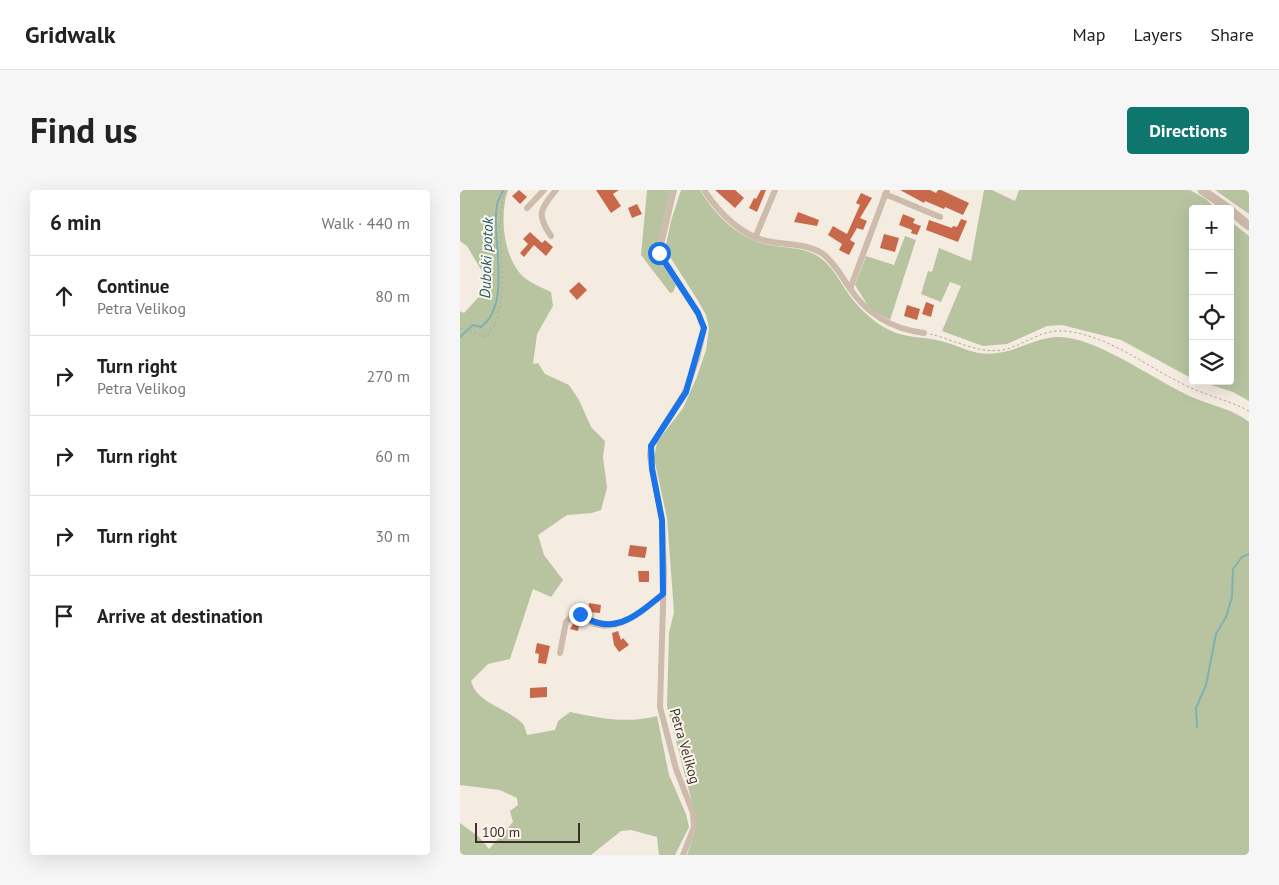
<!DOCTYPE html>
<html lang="en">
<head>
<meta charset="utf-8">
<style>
  :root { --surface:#fff; --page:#f6f6f6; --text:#222; --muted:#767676; --line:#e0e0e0; --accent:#0f766e }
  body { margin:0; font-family:"PT Sans",sans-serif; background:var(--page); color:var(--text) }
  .controls { position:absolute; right:15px; top:15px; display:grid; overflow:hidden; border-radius:5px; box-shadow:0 5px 20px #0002 }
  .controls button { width:45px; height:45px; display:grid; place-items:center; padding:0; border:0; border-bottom:1px solid var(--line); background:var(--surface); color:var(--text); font:25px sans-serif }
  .scale { position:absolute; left:15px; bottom:12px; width:105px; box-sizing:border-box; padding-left:5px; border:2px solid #3b302b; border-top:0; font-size:14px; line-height:18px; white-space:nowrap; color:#3b302b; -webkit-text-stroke:4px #fbf5ee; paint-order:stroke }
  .stop { position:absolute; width:15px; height:15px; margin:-11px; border:4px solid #1a73e8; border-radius:50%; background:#fff }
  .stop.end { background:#1a73e8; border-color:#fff; box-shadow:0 1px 5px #0008 }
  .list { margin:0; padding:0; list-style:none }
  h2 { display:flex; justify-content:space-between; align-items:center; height:65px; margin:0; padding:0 20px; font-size:21px }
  h2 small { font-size:16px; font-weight:400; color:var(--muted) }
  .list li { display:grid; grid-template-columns:32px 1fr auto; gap:15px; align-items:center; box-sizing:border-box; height:80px; padding:0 20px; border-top:1px solid var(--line) }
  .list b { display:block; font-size:19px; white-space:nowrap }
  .list p { margin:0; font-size:16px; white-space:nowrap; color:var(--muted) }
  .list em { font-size:16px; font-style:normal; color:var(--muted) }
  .icon { flex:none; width:28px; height:28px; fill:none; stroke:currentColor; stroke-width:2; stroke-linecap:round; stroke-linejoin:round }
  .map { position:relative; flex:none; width:789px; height:665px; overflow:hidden; border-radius:5px }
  header { display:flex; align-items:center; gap:30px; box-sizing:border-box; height:70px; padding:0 25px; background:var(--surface); border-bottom:1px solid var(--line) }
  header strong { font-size:24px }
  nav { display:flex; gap:28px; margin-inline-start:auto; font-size:18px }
  .intro { display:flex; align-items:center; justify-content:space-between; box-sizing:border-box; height:120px; padding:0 30px }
  h1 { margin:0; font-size:35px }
  .button { padding:12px 22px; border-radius:5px; background:var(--accent); color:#fff; font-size:18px; font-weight:700 }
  main { display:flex; gap:30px; padding:0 30px }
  aside { flex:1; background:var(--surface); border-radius:5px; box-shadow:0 5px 20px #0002 }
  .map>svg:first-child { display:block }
  .green { fill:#b8c4a0 }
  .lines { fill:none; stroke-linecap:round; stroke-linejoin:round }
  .stream { stroke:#7fb0b2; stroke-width:2 }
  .building { fill:#c8694b }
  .path { stroke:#b9a596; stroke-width:1; stroke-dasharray:2.5 2.5; stroke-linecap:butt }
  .minor { stroke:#cdbbac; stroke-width:6 }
  .tertiary { stroke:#cdbbac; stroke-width:9 }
  .route { stroke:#1a73e8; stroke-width:6 }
  .labels { text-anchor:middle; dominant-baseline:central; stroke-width:4; stroke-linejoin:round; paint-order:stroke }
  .street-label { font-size:14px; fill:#3b302b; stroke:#fbf5ee }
  .water-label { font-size:15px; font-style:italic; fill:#1f5a5e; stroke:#fbf5ee }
</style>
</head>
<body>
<header>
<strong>Gridwalk</strong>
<nav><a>Map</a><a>Layers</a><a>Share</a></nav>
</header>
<div class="intro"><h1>Find us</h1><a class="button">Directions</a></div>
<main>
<aside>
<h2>6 min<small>Walk · 440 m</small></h2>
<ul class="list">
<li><svg class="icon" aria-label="ahead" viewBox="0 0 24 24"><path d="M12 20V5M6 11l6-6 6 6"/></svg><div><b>Continue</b><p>Petra Velikog</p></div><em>80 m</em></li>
<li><svg class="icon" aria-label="right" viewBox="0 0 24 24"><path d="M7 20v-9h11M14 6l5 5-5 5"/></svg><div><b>Turn right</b><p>Petra Velikog</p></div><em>270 m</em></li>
<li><svg class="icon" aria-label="right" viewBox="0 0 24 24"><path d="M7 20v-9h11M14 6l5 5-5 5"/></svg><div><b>Turn right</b></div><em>60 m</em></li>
<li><svg class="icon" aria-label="right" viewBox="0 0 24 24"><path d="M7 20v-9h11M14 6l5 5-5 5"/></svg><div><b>Turn right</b></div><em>30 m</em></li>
<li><svg class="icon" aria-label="arrive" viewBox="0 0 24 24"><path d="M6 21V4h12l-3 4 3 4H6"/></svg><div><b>Arrive at destination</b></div></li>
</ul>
</aside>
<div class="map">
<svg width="789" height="665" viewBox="0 0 789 665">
  <rect width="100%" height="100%" fill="#f4ebe1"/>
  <path class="green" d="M 0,0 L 48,0 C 39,25 43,71 66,89 C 73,94 83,98 91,102 L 93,116 L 77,144 L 73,174 L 78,173 L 85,184 L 109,195 L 119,210 L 131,237 L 145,251 L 143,267 L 147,298 L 141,320 L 132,323 L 107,325 L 78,345 L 84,365 L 103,390 L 91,407 L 73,399 L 50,469 L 28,474 L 11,491 C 17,514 48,518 63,534 C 65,537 66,542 67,545 L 95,540 L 98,531 L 110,522 C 141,528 165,534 197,526 L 209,585 L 226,624 L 229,637 L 215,665 L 199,665 L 197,647 L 171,640 L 161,641 L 131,665 L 0,665 L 0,633 L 19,647 L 29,659 L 53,632 L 50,621 L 58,615 L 57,608 L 40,600 L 0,595 L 0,121 L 4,123 L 30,95 L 7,56 L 0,51 Z
    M 187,0 L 211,0 L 196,63 L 216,95 L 213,102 L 210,103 L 181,65 Z
    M 221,0 L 240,0 C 255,25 279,49 309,55 C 324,58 342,57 356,65 C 372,74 379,91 390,106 C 401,121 418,136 436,143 C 451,148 466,147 481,151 C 505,157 516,168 543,162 C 562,158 577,148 597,147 C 637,146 696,192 734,208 C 753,216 773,219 789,232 L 789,665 L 227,665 L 236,638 L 235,624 L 207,516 L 209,443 L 214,422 L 207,328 L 194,268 L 197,252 L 223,218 L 236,189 L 246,160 L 249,138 L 246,125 L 237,109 L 205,59 L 211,31 Z
    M 524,0 L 532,0 L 555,11 L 559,0 L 730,0 L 746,9 L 756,19 L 733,19 L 733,189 L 661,150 L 602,135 L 587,136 L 547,154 L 523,156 L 482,141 L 501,96 L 490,92 L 481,112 L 461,104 L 468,81 L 472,82 L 479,58 L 511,71 Z
    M 755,0 L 789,0 L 789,24 Z
    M 770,31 L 789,46 L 789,211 L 773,202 L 739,191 L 770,191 Z
    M 445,46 L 456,50 L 430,130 L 410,119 L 395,95 L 406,66 L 434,75 Z"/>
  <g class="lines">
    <path class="stream" d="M 0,147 L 13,135 L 21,137 C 54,112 29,43 38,11 C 40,7 42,4 43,0
      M 737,537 L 736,518 L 746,495 L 756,444 L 766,427 L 772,407 L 773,379 L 782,367 L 789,364"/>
  </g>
  <path class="building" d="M 59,0 L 67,7 L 60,14 L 52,6 Z
    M 136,0 L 159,0 L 153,4 L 161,16 L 151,23 Z
    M 255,0 L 275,0 L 284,8 L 275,18 Z
    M 301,0 L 306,0 L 297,22 L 289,18 L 294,8 L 296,9 Z
    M 440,0 L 470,0 L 476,3 L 478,0 L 481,0 L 509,13 L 503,25 L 485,17 L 484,19 L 465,11 L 464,13 Z
    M 401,3 L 412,8 L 400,28 L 407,31 L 403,40 L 397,38 L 390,50 L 395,53 L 389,65 L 379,60 L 382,54 L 368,45 L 373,36 L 387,44 L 400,15 L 396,13 Z
    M 177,14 L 182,24 L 172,28 L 168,18 Z
    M 338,22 L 359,30 L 357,36 L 334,32 Z
    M 443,24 L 455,29 L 453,33 L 461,36 L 457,45 L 451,43 L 452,40 L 439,35 Z
    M 501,29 L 507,31 L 498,52 L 466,40 L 469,30 L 492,38 L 493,36 L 497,37 Z
    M 70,42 L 82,53 L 85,50 L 93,57 L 86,66 L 74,55 L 64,67 L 60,63 L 68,54 L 63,49 Z
    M 424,44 L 439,48 L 435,62 L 420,58 Z
    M 119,92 L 127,100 L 117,110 L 109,101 Z
    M 466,112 L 474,115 L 471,127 L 462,124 Z
    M 447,115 L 460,119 L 457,130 L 444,126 Z
    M 170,355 L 187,357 L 185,368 L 168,366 Z
    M 178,381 L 189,381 L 189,392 L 179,392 Z
    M 129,413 L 141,415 L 140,423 L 128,422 Z
    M 116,429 L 120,431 L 118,441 L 110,439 Z
    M 158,441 L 161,450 L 163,448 L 169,455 L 159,462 L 154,455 L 152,443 Z
    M 77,453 L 90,456 L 86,474 L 78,473 L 79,464 L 75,463 Z
    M 87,497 L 87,507 L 70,508 L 70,498 Z"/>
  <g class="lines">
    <path class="path" d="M 0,138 L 27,147 C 31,140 36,133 38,126 C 49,85 33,41 45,0
      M 470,144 C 495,150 518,164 543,160 C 565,155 581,139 605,141 C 651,146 688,178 729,197 C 749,206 770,211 789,221"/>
    <path class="minor" d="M 214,0 L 199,63 L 238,123 L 244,138 L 237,169 L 225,202 L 191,256 L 190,266 L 202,330 L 204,382 L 200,517 L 216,579 L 233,623 L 234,637 L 223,665
      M 244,0 C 259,23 283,48 312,52 C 329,55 349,54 363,64 C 375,73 381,86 389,97 C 407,125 432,139 464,143
      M 425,4 L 480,27
      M 67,18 L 84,0
      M 91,46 C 76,24 80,20 96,0
      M 295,48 L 315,0
      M 390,99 L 427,0
      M 100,463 L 106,432 L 114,424 C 123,423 126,431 134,434 C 160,442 185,419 203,404"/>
    <path class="tertiary" d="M 742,0 L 769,19
      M 770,20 L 789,36"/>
  </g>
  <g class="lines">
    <path class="route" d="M 120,424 C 153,448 177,425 203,404 L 202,330 L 192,279 L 191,256 L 226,202 L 244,138 L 238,123 L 199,63"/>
  </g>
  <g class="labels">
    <g class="street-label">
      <text transform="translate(225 556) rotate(74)">Petra Velikog</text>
    </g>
    <g class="water-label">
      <text transform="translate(26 68) rotate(-88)">Duboki potok</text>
    </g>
  </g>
</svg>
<div class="controls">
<button>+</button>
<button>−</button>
<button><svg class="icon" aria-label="locate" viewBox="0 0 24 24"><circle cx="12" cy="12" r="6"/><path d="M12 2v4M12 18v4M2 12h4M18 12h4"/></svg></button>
<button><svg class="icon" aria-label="layers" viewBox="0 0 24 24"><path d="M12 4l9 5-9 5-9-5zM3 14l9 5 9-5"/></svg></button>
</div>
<div class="scale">100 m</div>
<div class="stop" style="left:199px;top:63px"></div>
<div class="stop end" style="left:120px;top:424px"></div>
</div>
</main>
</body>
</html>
